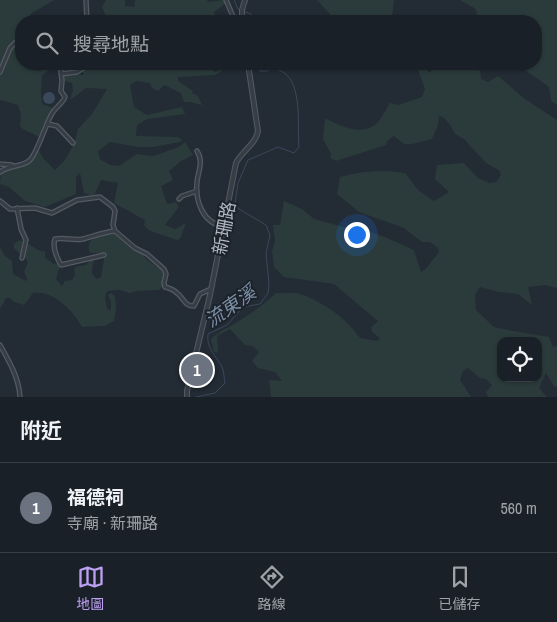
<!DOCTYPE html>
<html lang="zh-TW">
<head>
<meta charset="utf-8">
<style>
  :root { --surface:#1a2028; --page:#232830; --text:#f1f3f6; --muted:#9fa3a8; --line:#383e45; --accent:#bca0f2 }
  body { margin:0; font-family:"Archivo Narrow","Noto Sans TC",sans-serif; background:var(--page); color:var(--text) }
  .controls { position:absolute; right:15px; bottom:15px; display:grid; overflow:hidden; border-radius:10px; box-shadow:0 1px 4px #0004 }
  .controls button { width:45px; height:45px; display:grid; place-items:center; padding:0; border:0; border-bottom:1px solid var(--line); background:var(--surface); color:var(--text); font:25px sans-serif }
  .you { position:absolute; left:356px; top:234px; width:18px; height:18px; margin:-12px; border:4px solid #fff; border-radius:50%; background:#1a73e8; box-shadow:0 0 0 8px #1a73e833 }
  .badge { display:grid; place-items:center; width:32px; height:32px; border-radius:50%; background:var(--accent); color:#fff; font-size:16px; font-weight:700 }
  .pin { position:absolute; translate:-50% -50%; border:2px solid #fff; box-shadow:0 1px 5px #0006 }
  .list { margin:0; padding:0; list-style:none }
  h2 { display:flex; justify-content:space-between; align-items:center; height:65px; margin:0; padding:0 20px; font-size:21px }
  h2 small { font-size:16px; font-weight:400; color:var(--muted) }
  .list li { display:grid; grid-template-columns:32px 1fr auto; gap:15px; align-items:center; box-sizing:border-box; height:90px; padding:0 20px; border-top:1px solid var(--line) }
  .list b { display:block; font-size:19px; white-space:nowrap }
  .list p { margin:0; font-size:16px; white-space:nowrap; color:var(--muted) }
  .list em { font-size:16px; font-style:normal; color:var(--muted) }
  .icon { flex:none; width:28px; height:28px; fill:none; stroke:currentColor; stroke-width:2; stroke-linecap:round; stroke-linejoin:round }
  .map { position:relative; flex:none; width:557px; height:397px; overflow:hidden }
  .search { position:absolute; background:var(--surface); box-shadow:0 1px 4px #0004; left:15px; right:15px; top:15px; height:55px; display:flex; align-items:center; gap:12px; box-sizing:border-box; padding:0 18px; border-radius:20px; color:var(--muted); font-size:19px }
  .sheet { height:155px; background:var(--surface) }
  nav { display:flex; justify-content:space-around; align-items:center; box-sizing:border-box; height:70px; border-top:1px solid var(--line); background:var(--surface); font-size:14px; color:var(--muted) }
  nav a { display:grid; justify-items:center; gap:2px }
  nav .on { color:var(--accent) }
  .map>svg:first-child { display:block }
  .green { fill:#2b3b3b; fill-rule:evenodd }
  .water { fill:#3a485c }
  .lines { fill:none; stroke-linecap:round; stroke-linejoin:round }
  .stream { stroke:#3a485c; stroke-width:1 }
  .minor-casing { stroke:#545a63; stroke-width:5.5 }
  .tertiary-casing { stroke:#545a63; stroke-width:6 }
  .minor { stroke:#363d45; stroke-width:3 }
  .tertiary { stroke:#363d45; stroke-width:4 }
  .labels { text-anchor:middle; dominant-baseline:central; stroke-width:4; stroke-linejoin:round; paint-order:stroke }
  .street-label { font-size:18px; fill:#b1b7c2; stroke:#1c222a }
  .water-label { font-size:19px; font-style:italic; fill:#7c8ea6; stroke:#1c222a }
</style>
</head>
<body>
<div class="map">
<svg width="557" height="397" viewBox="0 0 557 397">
  <rect width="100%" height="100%" fill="#232b35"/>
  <path class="green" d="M 0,0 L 54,0 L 32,13 L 25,21 L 21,21 L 21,64 L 30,64 L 35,70 L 40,71 L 47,64 L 54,64 L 53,67 L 42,75 L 41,93 L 42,104 L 53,108 L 39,137 L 23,129 L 20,126 L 21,114 L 18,105 L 0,100 Z
    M 106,0 L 125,0 L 125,6 L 134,7 L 135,0 L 207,0 L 208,2 L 224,0 L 226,3 L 214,12 L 216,21 L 101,21 L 108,21 L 102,7 Z
    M 317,0 L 394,0 L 392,16 L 373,21 L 328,21 L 330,14 Z
    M 460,0 L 557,0 L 557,105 L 551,101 L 549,87 L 525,70 L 520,64 L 536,64 L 536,21 L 478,21 L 476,9 Z
    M 80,64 L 201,64 L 216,72 L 225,64 L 225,69 L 215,75 L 178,77 L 178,81 L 193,91 L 192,93 L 198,96 L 202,105 L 189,102 L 184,102 L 181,93 L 164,85 L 158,91 L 152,88 L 150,83 L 137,81 L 130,85 L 134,107 L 147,115 L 182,107 L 185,114 L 147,119 L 137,125 L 136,136 L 177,137 L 183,140 L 180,142 L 153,147 L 138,147 L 110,142 L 98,151 L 100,159 L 110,165 L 119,166 L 137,154 L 153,156 L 179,147 L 185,142 L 193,155 L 181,161 L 169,171 L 173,180 L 161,186 L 167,204 L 176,202 L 179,207 L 165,225 L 175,229 L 186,223 L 180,239 L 177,240 L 150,231 L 144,225 L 145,220 L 114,203 L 118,183 L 101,180 L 94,196 L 84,193 L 80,173 L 76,177 L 76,194 L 45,207 L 25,201 L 9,187 L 0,184 L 1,172 L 29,164 L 38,149 L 43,158 L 55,170 L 65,160 L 75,142 L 78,129 L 92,114 L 107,89 L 86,88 L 70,100 L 73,90 L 72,83 L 63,80 L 64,73 L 84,75 Z
    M 416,64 L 425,64 L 429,73 L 438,64 L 466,64 L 480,71 L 481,79 L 488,82 L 498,76 L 525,99 L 557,120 L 557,288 L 545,285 L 528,287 L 532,305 L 518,294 L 499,292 L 480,287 L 475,295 L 476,310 L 494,327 L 513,331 L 549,337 L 553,347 L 557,346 L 557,387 L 554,386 L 546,373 L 539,388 L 547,397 L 488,397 L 486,392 L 492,385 L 486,379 L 480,378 L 468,368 L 463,371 L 460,380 L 471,397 L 271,397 L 269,380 L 282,381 L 275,372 L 258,368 L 252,361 L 259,352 L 253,346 L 245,345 L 230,329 L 217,336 L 218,353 L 214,352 L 211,339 C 218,332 226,329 234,324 C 249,315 263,305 276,293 C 284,294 293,292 300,294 C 324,302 346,318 360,338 L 377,341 L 380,338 L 372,332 L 371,327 L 378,321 L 334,284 L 284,277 L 274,267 L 272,251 L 275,241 L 273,225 L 280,225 L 284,201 L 302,209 L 314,219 L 344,227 L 358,228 L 385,237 L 414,250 L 421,272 C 429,268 432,259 439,253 L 438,248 L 430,242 L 422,242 L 404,228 L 359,212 L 337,194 L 340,177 C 362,171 383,169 405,173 L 418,190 L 434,201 L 449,192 L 435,179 L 437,165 L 464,163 L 478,178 L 489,183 L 496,182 L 501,175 L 500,171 L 486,163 L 464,139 L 455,134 L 451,126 L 443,117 L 439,116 L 438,125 L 432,139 L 412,144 L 404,144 L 394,136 L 388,140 L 386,145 L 336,161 L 330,158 L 331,154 L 323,139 L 325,118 C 340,126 362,137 377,123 C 382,118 386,109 390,103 L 398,105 L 422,97 L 425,89 ZM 501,341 L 538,341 L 538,378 L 501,378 Z
    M 110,230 L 116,232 L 120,238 L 133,249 L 142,253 L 147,260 L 165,272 L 163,286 L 159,290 L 137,291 L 130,293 L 119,290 L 107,291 L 105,298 L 107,309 L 111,310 L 111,302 L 108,295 L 111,293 L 115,296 L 116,308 L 114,321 L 105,326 L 82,327 C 73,310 53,290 33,293 L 24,305 L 14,302 L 10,298 L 6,298 L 0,309 L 0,246 L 4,255 L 12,261 L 13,274 L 26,281 L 27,278 L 24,272 L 28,262 L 22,253 L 20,254 L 14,248 L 14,244 L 19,240 C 29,242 34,250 45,252 L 45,258 L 54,264 L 58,263 L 60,266 L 56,279 L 62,286 L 65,281 L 72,280 L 75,275 L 74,268 L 79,266 L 86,265 L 92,258 L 94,261 L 92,268 L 92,274 L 97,279 L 101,277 L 104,259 L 101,253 L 90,253 C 86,243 91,238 100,236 L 103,231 Z"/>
  <path class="water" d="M43 98a6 6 0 1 1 12 0a6 6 0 1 1-12 0Z"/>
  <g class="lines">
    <path class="stream" d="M 234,0 L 238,9 L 240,10
      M 243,11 L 251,14 L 251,21
      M 196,397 L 215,393 L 225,383 C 224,378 224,372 222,367 C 216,355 206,349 208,334 L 227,325 L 243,307 L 260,304 L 268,293 L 269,284 L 266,253 L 270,235 L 266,225 L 239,209 L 235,203 L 238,183 L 248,160 L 278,147 L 294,153 L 299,147 C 297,127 303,84 283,72 C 280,70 276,69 272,68 L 267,71 L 260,71 L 259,64"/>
    <g class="minor-casing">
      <path id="minor" d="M 86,0 L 87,21
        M 226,0 L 235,21
        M 0,72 L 10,48 L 16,42
        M 61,74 L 77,72 L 90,64
        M 48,124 L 57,126 L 73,143
        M 197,151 C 204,162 198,171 197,182 C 195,201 203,224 224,226
        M 0,164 L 12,165
        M 0,172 C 9,165 21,167 29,161 C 37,155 46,122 53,112 C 57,106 63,103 65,97 L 61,91 L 62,81 L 60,64
        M 179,199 L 182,196 L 197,191
        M 0,201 L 10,209 L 35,208 L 52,213 L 77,200 L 100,197 L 113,207 L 115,211 L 113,225 L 115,231 L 135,248 L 147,254 L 164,269 L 166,274 L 164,283 L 165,287 C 169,288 174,290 177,293 C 184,298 184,306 194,306 L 200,294 L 211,289
        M 17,208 L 21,229 L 26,240 L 22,258
        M 104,255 L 61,265 C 57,258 52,247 55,239 C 65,237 74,241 83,239 C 94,236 104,232 115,231
        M 0,345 C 9,361 19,378 20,397"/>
    </g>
    <g class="tertiary-casing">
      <path id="tertiary" d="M 242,21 L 242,10 L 245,0
        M 187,397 L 187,391 L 210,295 L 236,163 C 242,151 256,144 258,131 L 248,64"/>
    </g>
    <use href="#minor" class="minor"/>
    <use href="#tertiary" class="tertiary"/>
  </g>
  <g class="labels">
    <g class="street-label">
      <text transform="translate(224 228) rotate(-79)">新珊路</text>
    </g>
    <g class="water-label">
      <text transform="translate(230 306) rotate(-35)">流東溪</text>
    </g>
  </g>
</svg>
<div class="controls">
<button><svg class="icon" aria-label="locate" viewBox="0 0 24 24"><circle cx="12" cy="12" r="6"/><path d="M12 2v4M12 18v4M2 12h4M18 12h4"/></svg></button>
</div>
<div class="you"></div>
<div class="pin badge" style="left:197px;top:370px;background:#6b7280">1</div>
<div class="search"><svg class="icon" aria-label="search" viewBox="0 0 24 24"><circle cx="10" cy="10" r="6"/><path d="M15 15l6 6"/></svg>搜尋地點</div>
</div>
<section class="sheet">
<h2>附近<small></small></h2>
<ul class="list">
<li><span class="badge" style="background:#6b7280">1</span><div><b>福德祠</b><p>寺廟 · 新珊路</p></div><em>560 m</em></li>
</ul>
</section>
<nav>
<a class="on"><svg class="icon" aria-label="map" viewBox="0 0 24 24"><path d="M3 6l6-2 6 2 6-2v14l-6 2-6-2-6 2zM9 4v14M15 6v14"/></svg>地圖</a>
<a><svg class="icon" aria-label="directions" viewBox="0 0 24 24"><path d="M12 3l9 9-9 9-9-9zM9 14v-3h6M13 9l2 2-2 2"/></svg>路線</a>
<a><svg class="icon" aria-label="saved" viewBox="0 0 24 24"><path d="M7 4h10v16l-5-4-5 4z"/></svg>已儲存</a>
</nav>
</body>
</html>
